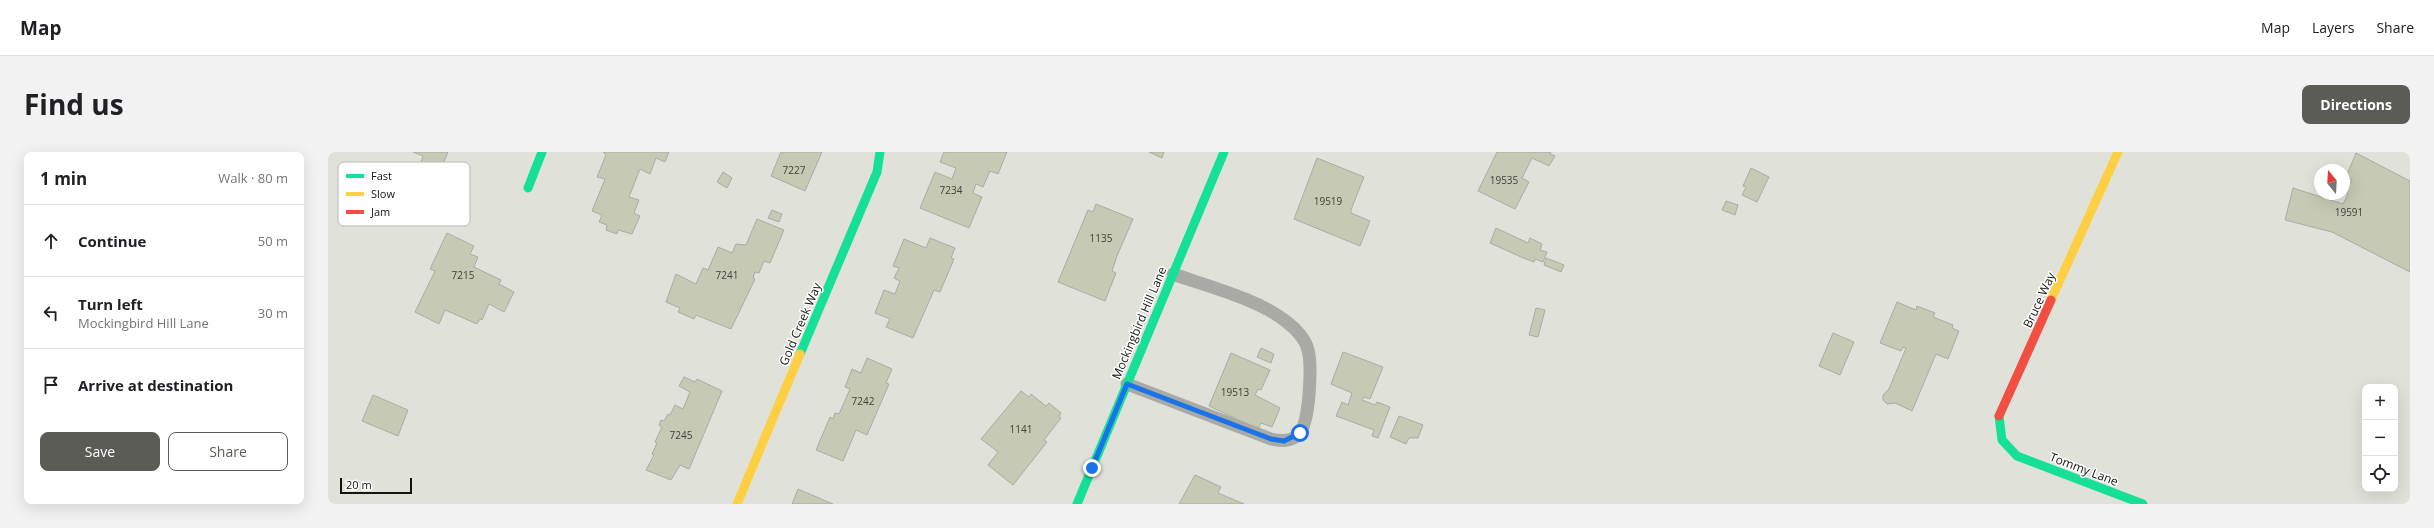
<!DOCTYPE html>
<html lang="en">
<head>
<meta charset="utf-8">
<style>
  :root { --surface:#fff; --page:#f2f2f2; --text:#202124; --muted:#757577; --line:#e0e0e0; --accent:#5b5c56 }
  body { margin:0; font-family:"Open Sans",sans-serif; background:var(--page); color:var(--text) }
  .controls { position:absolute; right:12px; bottom:12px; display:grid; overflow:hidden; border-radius:8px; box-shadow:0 4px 16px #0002 }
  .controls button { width:36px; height:36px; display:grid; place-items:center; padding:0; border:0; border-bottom:1px solid var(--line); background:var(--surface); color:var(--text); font:20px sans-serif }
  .compass { position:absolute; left:1986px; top:12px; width:36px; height:36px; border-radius:50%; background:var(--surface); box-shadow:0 4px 16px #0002; rotate:342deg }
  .scale { position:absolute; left:12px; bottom:10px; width:72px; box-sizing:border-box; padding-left:4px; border:2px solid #13140f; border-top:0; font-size:11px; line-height:14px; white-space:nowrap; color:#13140f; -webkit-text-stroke:3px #fff; paint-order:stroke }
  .stop { position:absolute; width:12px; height:12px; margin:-9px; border:3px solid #1a73e8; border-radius:50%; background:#fff }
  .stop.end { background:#1a73e8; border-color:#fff; box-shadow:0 1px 4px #0008 }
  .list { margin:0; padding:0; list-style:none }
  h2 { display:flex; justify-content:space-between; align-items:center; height:52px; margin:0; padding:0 16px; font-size:17px }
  h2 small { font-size:13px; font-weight:400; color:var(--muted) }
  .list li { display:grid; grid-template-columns:26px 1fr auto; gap:12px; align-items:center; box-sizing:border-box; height:72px; padding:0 16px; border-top:1px solid var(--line) }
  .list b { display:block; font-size:15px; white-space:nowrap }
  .list p { margin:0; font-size:13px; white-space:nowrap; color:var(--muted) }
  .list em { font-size:13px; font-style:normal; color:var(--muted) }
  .actions { display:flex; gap:8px; padding:12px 16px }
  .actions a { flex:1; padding:9px 0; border:1px solid var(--accent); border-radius:8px; text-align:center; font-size:14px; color:var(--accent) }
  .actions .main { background:var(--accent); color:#fff }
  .icon { flex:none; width:22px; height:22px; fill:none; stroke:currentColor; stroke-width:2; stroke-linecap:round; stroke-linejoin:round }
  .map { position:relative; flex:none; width:2082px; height:352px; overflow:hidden; border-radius:8px }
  header { display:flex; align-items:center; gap:24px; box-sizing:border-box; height:56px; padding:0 20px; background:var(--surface); border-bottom:1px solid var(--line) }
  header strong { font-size:19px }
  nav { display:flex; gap:22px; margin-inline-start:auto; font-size:14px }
  .intro { display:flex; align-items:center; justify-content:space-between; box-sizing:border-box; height:96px; padding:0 24px }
  h1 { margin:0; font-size:28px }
  .button { padding:10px 18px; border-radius:8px; background:var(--accent); color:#fff; font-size:14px; font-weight:700 }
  main { display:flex; gap:24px; padding:0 24px }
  aside { flex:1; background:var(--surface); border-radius:8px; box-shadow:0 4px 16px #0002 }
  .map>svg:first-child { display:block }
  .building { fill:#c6c9b3; stroke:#aaaba5 }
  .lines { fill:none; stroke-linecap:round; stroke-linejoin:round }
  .lane { stroke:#a9aaa6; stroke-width:13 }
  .fast { stroke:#16e098; stroke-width:9 }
  .slow { stroke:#ffcf43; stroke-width:9 }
  .jam { stroke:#f24e42; stroke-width:9 }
  .route { stroke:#1a73e8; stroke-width:5 }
  .labels { text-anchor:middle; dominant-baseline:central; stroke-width:3; stroke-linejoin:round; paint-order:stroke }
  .number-label { font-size:10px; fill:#404138 }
  .street-label { font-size:12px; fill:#13140f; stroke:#fff }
  .key { fill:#fff; stroke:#b8b8b7; stroke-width:1 }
  .key-label { font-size:11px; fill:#13140f }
</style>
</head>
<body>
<header>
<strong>Map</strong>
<nav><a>Map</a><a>Layers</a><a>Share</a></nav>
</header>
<div class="intro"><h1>Find us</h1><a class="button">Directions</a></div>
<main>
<aside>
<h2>1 min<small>Walk · 80 m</small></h2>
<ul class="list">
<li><svg class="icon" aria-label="ahead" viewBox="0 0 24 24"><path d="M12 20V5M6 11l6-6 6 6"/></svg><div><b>Continue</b></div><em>50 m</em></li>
<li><svg class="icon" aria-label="left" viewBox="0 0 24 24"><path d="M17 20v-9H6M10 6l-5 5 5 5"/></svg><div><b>Turn left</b><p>Mockingbird Hill Lane</p></div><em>30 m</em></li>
<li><svg class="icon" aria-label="arrive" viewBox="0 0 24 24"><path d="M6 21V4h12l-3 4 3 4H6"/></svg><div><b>Arrive at destination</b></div></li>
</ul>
<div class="actions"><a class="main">Save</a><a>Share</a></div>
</aside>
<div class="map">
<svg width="2082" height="352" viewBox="0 0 2082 352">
  <rect width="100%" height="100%" fill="#e0e2da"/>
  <path class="building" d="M 85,0 L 120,0 L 111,21 L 92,13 L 95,4 Z
    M 275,0 L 341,0 L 337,10 L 328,6 L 322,22 L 312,17 L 301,45 L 311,48 L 306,61 L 312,64 L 304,82 L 290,78 L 289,82 L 278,78 L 279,73 L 271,70 L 274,63 L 264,59 L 277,27 L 269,25 L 278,3 Z
    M 453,0 L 494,0 L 477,39 L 443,24 Z
    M 616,0 L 679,0 L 670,22 L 662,19 L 655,35 L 648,32 L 645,41 L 654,45 L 641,76 L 592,56 L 607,20 L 624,27 L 628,16 L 612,10 Z
    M 821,0 L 836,0 L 834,6 Z
    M 1169,0 L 1223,0 L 1222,2 L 1227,4 L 1221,14 L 1204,6 L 1194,26 L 1201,30 L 1187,57 L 1150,39 Z
    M 2028,1 L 2082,29 L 2082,120 L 2004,80 L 1957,68 L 1965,36 L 2015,52 L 2020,42 L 2017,40 L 2024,28 L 2018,25 Z
    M 989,6 L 1036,25 L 1023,58 L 1023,61 L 1042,69 L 1032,94 L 966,67 Z
    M 1423,16 L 1441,25 L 1429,50 L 1414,43 L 1418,35 L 1415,34 Z
    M 395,20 L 404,26 L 399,36 L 389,30 Z
    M 1398,49 L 1410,53 L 1407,63 L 1394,58 Z
    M 768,52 L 805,67 L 789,104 L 784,119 L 788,121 L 777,149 L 730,130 L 760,58 L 765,60 Z
    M 444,58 L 454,62 L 451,70 L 440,66 Z
    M 429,67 L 456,78 L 442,111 L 436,109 L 431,121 L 427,120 L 425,126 L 427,127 L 403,177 L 368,163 L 366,167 L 350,160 L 352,156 L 338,150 L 348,122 L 368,132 L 375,116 L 380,118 L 390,95 L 404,101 L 408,92 L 418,93 Z
    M 1168,76 L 1200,91 L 1202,86 L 1214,92 L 1212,98 L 1219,100 L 1215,110 L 1207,107 L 1206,110 L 1193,105 L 1162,91 Z
    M 119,81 L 146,94 L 142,102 L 150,105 L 146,115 L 173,128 L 171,132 L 186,140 L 176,160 L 161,152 L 154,168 L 152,167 L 149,172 L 117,158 L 111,172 L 87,160 L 107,119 L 102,117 Z
    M 602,86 L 627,96 L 623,106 L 626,107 L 612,140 L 606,138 L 585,186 L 558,175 L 562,167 L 547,161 L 556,138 L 567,142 L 572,129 L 566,126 L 571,116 L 565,114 L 576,87 L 598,96 Z
    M 1218,106 L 1236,113 L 1233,120 L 1216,113 Z
    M 1569,150 L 1588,158 L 1589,154 L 1607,161 L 1605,165 L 1625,173 L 1624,176 L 1631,179 L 1620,207 L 1608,202 L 1584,259 L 1567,251 L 1559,252 L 1555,248 L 1555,243 L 1561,237 L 1578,196 L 1575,195 L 1573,199 L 1552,191 Z
    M 1208,156 L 1217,158 L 1210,185 L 1201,183 Z
    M 1505,181 L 1526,190 L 1512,223 L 1491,214 Z
    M 933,196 L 946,202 L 943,211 L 929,205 Z
    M 1015,200 L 1055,215 L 1042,247 L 1036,245 L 1034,248 L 1047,253 L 1049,250 L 1062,255 L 1050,286 L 1044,284 L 1046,278 L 1008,264 L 1014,250 L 1020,253 L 1024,241 L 1003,232 Z
    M 903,201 L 942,218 L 933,238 L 930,237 L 927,243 L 952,256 L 944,275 L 933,271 L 930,277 L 881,254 Z
    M 539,206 L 564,217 L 558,231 L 561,232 L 539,283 L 528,278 L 515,309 L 488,298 L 502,265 L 505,267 L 507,261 L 511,262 L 522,237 L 517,235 L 524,217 L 533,221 Z
    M 356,225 L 367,230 L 369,227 L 394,239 L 361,317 L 352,313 L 343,328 L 318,318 L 326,303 L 324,302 L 329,291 L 327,290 L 334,275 L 331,273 L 333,268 L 336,269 L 340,262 L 342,263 L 347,253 L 355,257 L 362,240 L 351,234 Z
    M 693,239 L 701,245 L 703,242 L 718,254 L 721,251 L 733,261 L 731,264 L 733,266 L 716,288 L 719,290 L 685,333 L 660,313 L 670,300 L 653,287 Z
    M 45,243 L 80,258 L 70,284 L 34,269 Z
    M 1071,264 L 1095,273 L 1090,286 L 1081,286 L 1078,292 L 1062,285 Z
    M 867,323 L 893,335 L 890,341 L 916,352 L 851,352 Z
    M 470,337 L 505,352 L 464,352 Z"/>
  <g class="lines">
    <path class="lane" d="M 799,232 L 943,287 C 953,289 963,290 971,282 C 982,270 984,213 980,198 C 978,188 968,177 960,171 C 933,148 879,134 845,122"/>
    <path class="fast" d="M 200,36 L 214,0
      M 472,202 L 549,20 L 552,0
      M 1671,264 L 1674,288 L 1689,304 L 1815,352
      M 749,352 L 896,0"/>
    <path class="slow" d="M 1723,148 L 1790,0
      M 409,352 L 472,202"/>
    <path class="jam" d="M 1671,264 L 1723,148"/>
  </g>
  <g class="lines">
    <path class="route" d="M 764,316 L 799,232 L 943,287 L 956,289 L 972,281"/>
  </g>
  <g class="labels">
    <g class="number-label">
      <text x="466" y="18">7227</text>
      <text x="1176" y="28">19535</text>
      <text x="623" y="38">7234</text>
      <text x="1000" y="49">19519</text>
      <text x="2021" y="60">19591</text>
      <text x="773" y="86">1135</text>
      <text x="135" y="123">7215</text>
      <text x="399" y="123">7241</text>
      <text x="907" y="240">19513</text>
      <text x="535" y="249">7242</text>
      <text x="693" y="277">1141</text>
      <text x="353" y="283">7245</text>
    </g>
    <g class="street-label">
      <text transform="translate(1711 148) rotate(-65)">Bruce Way</text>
      <text transform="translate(811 171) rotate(-67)">Mockingbird Hill Lane</text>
      <text transform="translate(472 172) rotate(-67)">Gold Creek Way</text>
      <text transform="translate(1756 317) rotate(21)">Tommy Lane</text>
    </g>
  </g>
  <rect x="10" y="10" width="132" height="64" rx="6" class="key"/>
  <rect x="18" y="22" width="18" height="4" fill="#16e098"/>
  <rect x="18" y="40" width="18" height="4" fill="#ffcf43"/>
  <rect x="18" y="58" width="18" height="4" fill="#f24e42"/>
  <g class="key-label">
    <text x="43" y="28">Fast</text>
    <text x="43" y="46">Slow</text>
    <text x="43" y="64">Jam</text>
  </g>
</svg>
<div class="controls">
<button>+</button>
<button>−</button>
<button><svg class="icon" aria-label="locate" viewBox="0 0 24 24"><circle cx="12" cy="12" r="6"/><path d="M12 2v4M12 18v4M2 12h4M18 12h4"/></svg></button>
</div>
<svg class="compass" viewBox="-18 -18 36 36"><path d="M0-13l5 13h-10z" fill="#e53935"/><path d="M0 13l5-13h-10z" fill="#757577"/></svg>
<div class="scale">20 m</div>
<div class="stop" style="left:972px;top:281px"></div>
<div class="stop end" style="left:764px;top:316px"></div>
</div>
</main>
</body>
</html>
